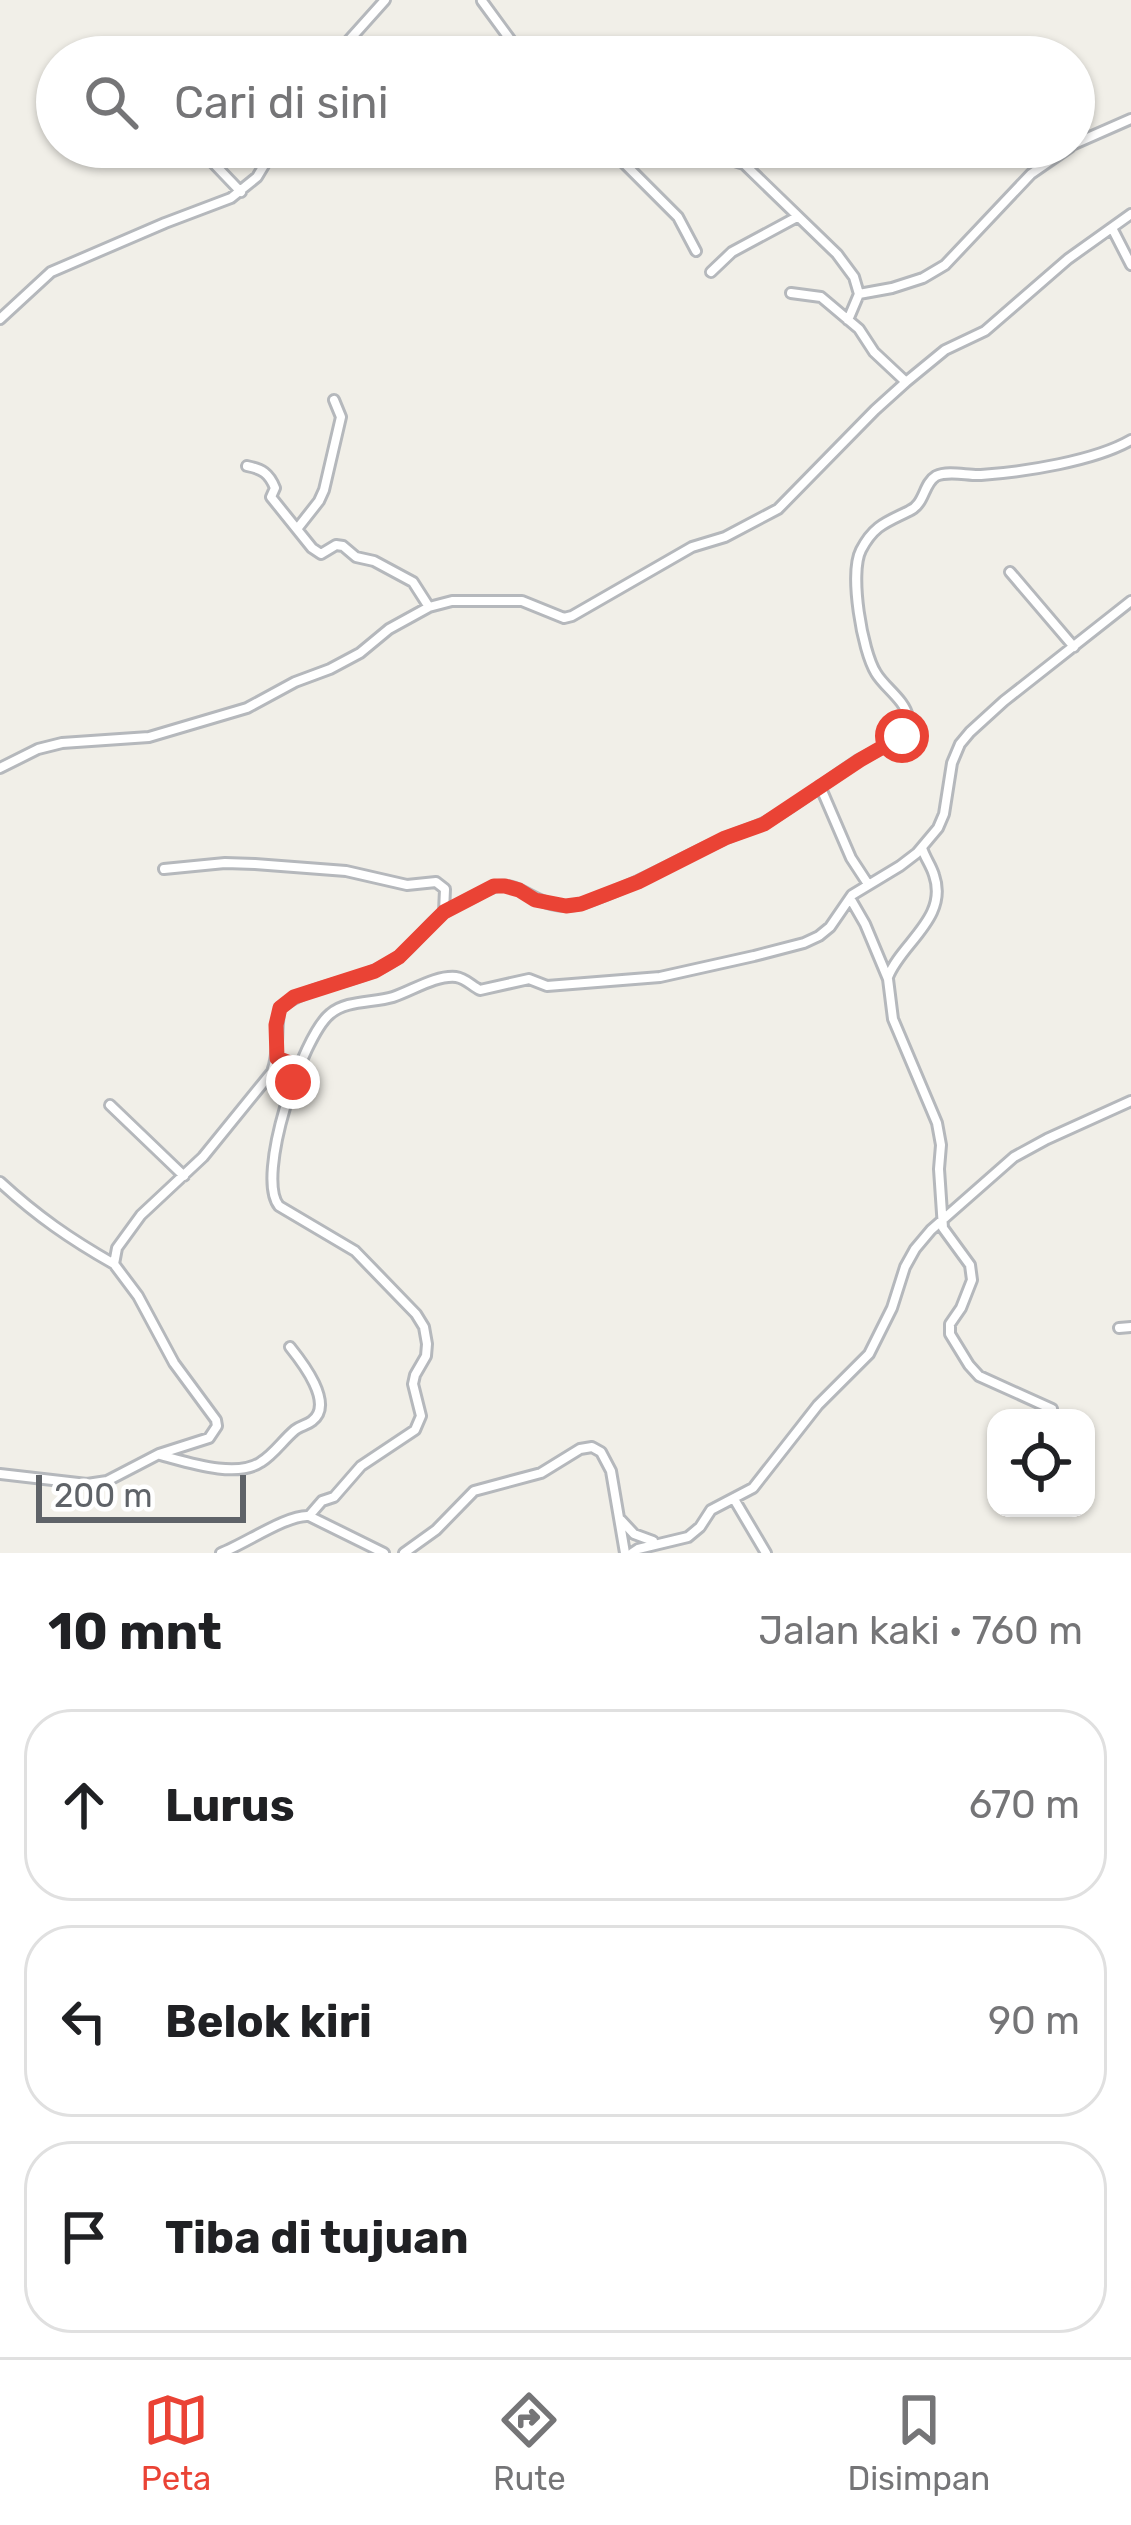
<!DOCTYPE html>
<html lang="id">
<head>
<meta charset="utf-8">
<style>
  :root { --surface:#fff; --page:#f6f6f6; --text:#202124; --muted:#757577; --line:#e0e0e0; --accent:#ea4335 }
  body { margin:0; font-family:Rubik,sans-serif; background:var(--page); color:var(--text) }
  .controls { position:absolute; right:36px; bottom:36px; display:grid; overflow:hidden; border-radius:24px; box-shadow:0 3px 9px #0004 }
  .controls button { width:108px; height:108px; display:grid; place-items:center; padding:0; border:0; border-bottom:3px solid var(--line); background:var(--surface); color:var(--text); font:60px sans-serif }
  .scale { position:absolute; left:36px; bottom:30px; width:210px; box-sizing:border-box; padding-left:12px; border:6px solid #5f6368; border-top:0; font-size:33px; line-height:42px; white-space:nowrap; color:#5f6368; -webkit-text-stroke:9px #fff; paint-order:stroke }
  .stop { position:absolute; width:36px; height:36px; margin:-27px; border:9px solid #ea4335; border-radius:50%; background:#fff }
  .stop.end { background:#ea4335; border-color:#fff; box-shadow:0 3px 12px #0008 }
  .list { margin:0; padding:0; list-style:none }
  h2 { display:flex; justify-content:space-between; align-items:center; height:156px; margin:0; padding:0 48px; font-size:51px }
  h2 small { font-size:39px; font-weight:400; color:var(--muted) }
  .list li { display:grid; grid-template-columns:78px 1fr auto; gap:36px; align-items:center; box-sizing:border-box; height:192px; margin:0 24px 24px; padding:0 24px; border:3px solid var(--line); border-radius:48px }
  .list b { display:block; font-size:45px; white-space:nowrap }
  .list em { font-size:39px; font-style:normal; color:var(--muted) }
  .icon { flex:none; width:66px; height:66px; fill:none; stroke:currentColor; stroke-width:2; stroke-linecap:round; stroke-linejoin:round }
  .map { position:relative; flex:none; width:1131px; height:1553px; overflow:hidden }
  .search { position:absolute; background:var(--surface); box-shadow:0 3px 9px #0004; left:36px; right:36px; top:36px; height:132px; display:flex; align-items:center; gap:30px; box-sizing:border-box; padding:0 42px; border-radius:66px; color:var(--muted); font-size:45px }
  .sheet { height:804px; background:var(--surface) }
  nav { display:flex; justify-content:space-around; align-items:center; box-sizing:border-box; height:168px; border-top:3px solid var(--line); background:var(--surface); font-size:33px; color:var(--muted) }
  nav a { display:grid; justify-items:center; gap:6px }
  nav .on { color:var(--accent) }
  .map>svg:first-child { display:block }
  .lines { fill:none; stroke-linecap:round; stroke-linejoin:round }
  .minor-casing { stroke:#b5b8bc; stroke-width:14 }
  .minor { stroke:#fff; stroke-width:8 }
  .route { stroke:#ea4335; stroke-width:15 }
</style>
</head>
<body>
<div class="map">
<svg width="1131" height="1553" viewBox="0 0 1131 1553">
  <rect width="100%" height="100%" fill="#f1efe8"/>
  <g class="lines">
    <g class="minor-casing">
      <path id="minor" d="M 482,1 L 523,57
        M 334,57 L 385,0
        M 1074,144 L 1131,119
        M 198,147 L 241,192
        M 608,147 L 678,217 L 696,251
        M 655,160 L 729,159 L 744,164 L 837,254 L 854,277 L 859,294 L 848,320
        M 1112,228 L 1131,265
        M 711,272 L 732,252 L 797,217
        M 791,293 L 821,297 L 859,329 L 874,352 L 906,382
        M 859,294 L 892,288 L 923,278 L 945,265 L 1031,174 L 1070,147
        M 0,319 L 51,272 L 165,223 L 231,198 L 257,177 L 275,147
        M 247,466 C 262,469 269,473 275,488 L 271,497 L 312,548 L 321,554 L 336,545 L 343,546 L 356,557 L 374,561 L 413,582 L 429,607
        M 297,529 L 319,501 L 324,490 L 341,417 L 334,400
        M 1010,572 L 1074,647
        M 0,768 L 38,749 L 62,743 L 149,737 L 247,708 L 295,682 L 330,669 L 360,653 L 389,629 L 429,607 L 452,601 L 522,601 L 564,618 L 572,616 L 692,547 L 725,537 L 778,509 L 875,410 L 906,382 L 945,350 L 985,331 L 1068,259 L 1131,214
        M 820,786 L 851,858 L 868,884
        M 164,869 L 225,863 L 255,864 L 346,871 L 407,885 L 436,882 L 445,889 L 444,912
        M 850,898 L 865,924 L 888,979 L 893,1019 L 937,1123 L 941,1145 L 939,1169 L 943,1228 L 970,1265 L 972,1280 L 961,1308 L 950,1324 L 950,1334 L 969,1365 L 979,1376 L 1052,1409
        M 888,977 C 901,943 949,918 934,875 C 931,865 925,858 922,848
        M 110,1105 L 184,1176
        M 0,1182 C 37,1216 70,1239 114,1264
        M 1119,1328 L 1131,1327
        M 160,1455 C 187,1462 236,1479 261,1462 C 274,1454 283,1440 295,1430 C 300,1426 307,1425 312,1421 C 335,1404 302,1362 290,1347
        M 0,1474 L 87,1484 L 107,1481 L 159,1454 L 209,1438 L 217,1426 L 216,1420 L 174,1363 L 138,1296 L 114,1264 L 117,1248 L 141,1215 L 203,1157 L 272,1072 C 280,1051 275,1030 280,1008 C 310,983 360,984 396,959 C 413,947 425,928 441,915 C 450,907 462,903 473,897 C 481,893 489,888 498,886 C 526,882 541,916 584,903 C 633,887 677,860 724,839 C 738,832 753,829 766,822 C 798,804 827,781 857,761 C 868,755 879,750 889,744 C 900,738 911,729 908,717 C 905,700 884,687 876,673 C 862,651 849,573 861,550 C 874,525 887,522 909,511 C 925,504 923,484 936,476 C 949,470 968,476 981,475 C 1024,472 1095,461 1131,440
        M 734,1499 L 766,1553
        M 309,1516 L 322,1501 L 334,1497 L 361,1466 L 415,1430 L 421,1416 L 413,1384 L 415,1375 L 426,1356 L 427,1344 L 424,1327 L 416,1314 L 355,1251 L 279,1206 C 255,1177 302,1037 330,1014 C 346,1000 373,1003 393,997 C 412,991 435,975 456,977 C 465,978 472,986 480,990 L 529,979 L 547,986 L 660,977 L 754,956 L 804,943 L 819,936 L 830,927 L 852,895 L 900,866 L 917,853 L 938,828 L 944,814 L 952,763 L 960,744 L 970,732 L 1004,701 L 1131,601
        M 621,1520 L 634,1534 L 653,1541
        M 221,1553 C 245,1544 288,1514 309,1516 L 384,1553
        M 404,1553 L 436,1530 L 474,1491 L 541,1473 L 580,1449 L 592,1447 L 601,1452 L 611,1471 L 625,1553
        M 632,1553 L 638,1549 L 688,1537 L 700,1527 L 711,1510 L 753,1488 L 818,1405 L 869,1354 L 892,1308 L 905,1267 L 915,1249 L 931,1230 L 1014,1157 L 1047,1139 L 1131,1101"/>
    </g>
    <use href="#minor" class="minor"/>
  </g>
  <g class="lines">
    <path class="route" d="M 293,1082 L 298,1066 L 277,1058 L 276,1025 L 280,1008 L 294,997 L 375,971 L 399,957 L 444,912 L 494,886 L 505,886 L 519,890 L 535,900 L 566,906 L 581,904 L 638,882 L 725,838 L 764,824 L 860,760 L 902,736"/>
  </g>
</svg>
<div class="controls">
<button><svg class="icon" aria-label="locate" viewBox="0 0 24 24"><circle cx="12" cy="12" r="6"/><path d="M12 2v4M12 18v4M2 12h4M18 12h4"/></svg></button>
</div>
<div class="scale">200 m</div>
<div class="stop" style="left:902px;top:736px"></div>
<div class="stop end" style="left:293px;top:1082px"></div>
<div class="search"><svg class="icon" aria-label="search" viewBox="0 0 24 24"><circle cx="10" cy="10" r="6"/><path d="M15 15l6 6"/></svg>Cari di sini</div>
</div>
<section class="sheet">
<h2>10 mnt<small>Jalan kaki · 760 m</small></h2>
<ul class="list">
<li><svg class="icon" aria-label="ahead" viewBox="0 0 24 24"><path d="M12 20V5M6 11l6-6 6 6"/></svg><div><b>Lurus</b></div><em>670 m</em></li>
<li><svg class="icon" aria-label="left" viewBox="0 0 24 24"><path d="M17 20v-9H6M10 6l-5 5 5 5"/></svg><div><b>Belok kiri</b></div><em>90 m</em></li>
<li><svg class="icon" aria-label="arrive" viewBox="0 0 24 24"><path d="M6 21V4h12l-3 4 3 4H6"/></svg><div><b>Tiba di tujuan</b></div></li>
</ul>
</section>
<nav>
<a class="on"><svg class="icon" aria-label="map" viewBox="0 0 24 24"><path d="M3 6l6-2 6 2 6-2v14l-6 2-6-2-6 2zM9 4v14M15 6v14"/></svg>Peta</a>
<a><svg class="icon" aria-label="directions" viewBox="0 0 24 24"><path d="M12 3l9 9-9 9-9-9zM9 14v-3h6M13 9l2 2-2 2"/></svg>Rute</a>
<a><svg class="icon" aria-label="saved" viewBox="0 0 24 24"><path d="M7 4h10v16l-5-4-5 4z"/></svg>Disimpan</a>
</nav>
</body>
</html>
